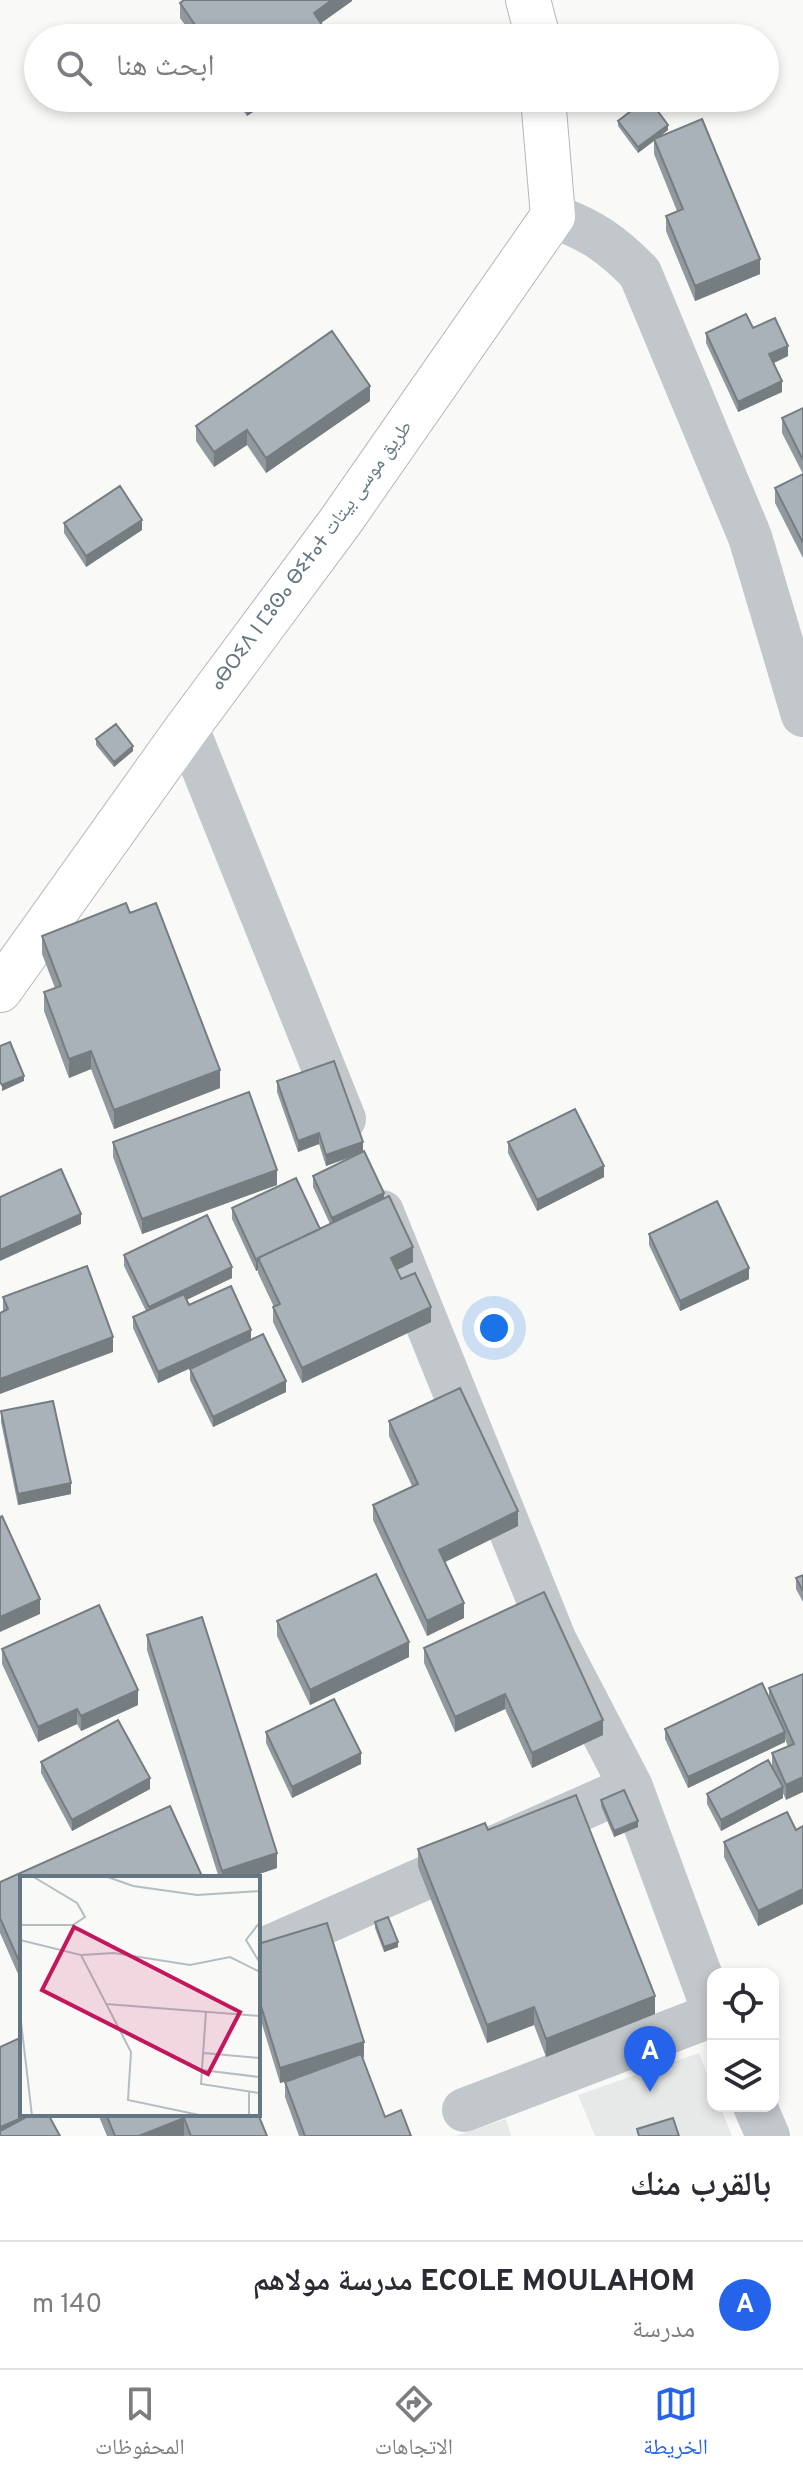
<!DOCTYPE html>
<html lang="ar">
<head>
<meta charset="utf-8">
<style>
  :root { --surface:#fff; --page:#f7f7f7; --text:#2b2b33; --muted:#7c7c81; --line:#e1e1e2; --accent:#2563eb }
  body { margin:0; font-family:Overpass,"Noto Naskh Arabic","Noto Sans Tifinagh",sans-serif; background:var(--page); color:var(--text); direction:rtl }
  .controls { position:absolute; right:24px; bottom:24px; display:grid; overflow:hidden; border-radius:16px; box-shadow:0 4px 12px #0003 }
  .controls button { width:72px; height:72px; display:grid; place-items:center; padding:0; border:0; border-bottom:2px solid var(--line); background:var(--surface); color:var(--text); font:40px sans-serif }
  .you { position:absolute; left:494px; top:1328px; width:28px; height:28px; margin:-20px; border:6px solid #fff; border-radius:50%; background:#1a73e8; box-shadow:0 0 0 12px #1a73e833 }
  .badge { display:grid; place-items:center; width:52px; height:52px; border-radius:50%; background:var(--accent); color:#fff; font-size:26px; font-weight:700 }
  .pin { position:absolute; translate:-50% -66px; filter:drop-shadow(0 2px 4px #0008) }
  .pin::after { content:''; position:absolute; top:42px; width:28px; height:24px; background:inherit; clip-path:polygon(0 0,100% 0,50% 100%) }
  .list { margin:0; padding:0; list-style:none }
  h2 { display:flex; justify-content:space-between; align-items:center; height:104px; margin:0; padding:0 32px; font-size:34px }
  h2 small { font-size:26px; font-weight:400; color:var(--muted) }
  .list li { display:grid; grid-template-columns:52px 1fr auto; gap:24px; align-items:center; box-sizing:border-box; height:128px; padding:0 32px; border-top:2px solid var(--line) }
  .list b { display:block; font-size:30px; white-space:nowrap }
  .list p { margin:0; font-size:26px; white-space:nowrap; color:var(--muted) }
  .list em { font-size:26px; font-style:normal; color:var(--muted) }
  .icon { flex:none; width:44px; height:44px; fill:none; stroke:currentColor; stroke-width:2; stroke-linecap:round; stroke-linejoin:round }
  .map { position:relative; flex:none; width:803px; height:2136px; overflow:hidden; direction:ltr }
  .search { position:absolute; background:var(--surface); box-shadow:0 4px 12px #0003; left:24px; right:24px; top:24px; height:88px; display:flex; align-items:center; gap:20px; box-sizing:border-box; padding:0 28px; border-radius:44px; color:var(--muted); font-size:30px }
  .sheet { height:232px; background:var(--surface) }
  nav { display:flex; justify-content:space-around; align-items:center; box-sizing:border-box; height:112px; border-top:2px solid var(--line); background:var(--surface); font-size:22px; color:var(--muted) }
  nav a { display:grid; justify-items:center; gap:4px }
  nav .on { color:var(--accent) }
  .map>svg:first-child { display:block }
  .built { fill:#e7e8e8 }
  .lines { fill:none; stroke-linecap:round; stroke-linejoin:round }
  .secondary-casing { stroke:#b2b9be; stroke-width:46 }
  .street { stroke:#c2c7cb; stroke-width:44 }
  .secondary { stroke:#fff; stroke-width:44 }
  .wall { fill:#91999e }
  .shaded-wall { fill:#767d81 }
  .building { fill:#a9b2b8; stroke:#767d81; stroke-width:2 }
  .labels { text-anchor:middle; dominant-baseline:central; stroke-width:8; stroke-linejoin:round; paint-order:stroke }
  .street-label { font-size:20px; fill:#647682; stroke:#fff }
  .inset-road { fill:none; stroke:#b4bdc1; stroke-width:2 }
  .view { fill:#c2185b; fill-opacity:0.15; stroke:#c2185b; stroke-width:4 }
  .inset-edge { fill:none; stroke:#647682; stroke-width:4 }
</style>
</head>
<body>
<div class="map">
<svg width="803" height="2136" viewBox="0 0 803 2136">
  <rect width="100%" height="100%" fill="#f9f9f7"/>
  <path class="built" d="M 699,2053 L 713,2089 L 713,2106 L 720,2106 L 732,2136 L 595,2136 L 578,2095 Z
    M 506,2119 L 511,2136 L 455,2136 Z"/>
  <g class="lines">
    <g class="secondary-casing">
      <path id="secondary" d="M 528,0 L 538,38
        M 0,990 L 187,728 L 340,522 L 553,216 L 543,98"/>
    </g>
    <path class="street" d="M 553,216 C 591,230 612,244 640,273 L 750,537 L 803,715
      M 187,728 L 344,1119
      M 382,1212 L 555,1641 L 631,1787 L 713,2009
      M 258,1952 L 631,1787
      M 755,2106 L 768,2136
      M 464,2110 L 713,2015"/>
    <use href="#secondary" class="secondary"/>
  </g>
  <path class="wall" d="M 352,0 L 352,1 L 321,23 L 324,38 L 194,38 L 180,18 L 180,3 Z
    M 234,98 L 265,98 L 265,104 L 247,116 Z
    M 618,121 L 668,130 L 659,137 L 760,274 L 695,301 L 666,231 L 666,216 L 677,211 L 654,154 L 654,141 L 638,153 L 618,126 Z
    M 753,328 L 788,356 L 774,363 L 782,392 L 738,412 L 706,343 L 706,333 Z
    M 370,401 L 266,473 L 247,445 L 214,467 L 196,441 L 196,426 Z
    M 803,408 L 803,558 L 775,503 L 775,488 L 803,474 L 782,433 L 782,418 Z
    M 64,523 L 142,530 L 86,567 L 64,533 Z
    M 96,739 L 133,751 L 114,767 L 96,745 Z
    M 130,913 L 220,1088 L 114,1129 L 91,1069 L 69,1078 L 44,1011 L 44,992 L 55,988 L 42,954 L 42,936 Z
    M 277,1081 L 363,1152 L 413,1262 L 396,1270 L 401,1279 L 431,1322 L 302,1383 L 273,1322 L 273,1307 L 274,1307 L 258,1273 L 258,1270 L 256,1271 L 232,1219 L 232,1208 L 320,1229 L 330,1224 L 313,1187 L 313,1176 L 357,1155 L 326,1166 L 319,1144 L 298,1152 L 277,1092 Z
    M 113,1142 L 277,1185 L 142,1234 L 113,1157 Z
    M 508,1142 L 604,1177 L 537,1211 L 508,1153 Z
    M 649,1234 L 749,1279 L 680,1311 L 649,1245 Z
    M 124,1255 L 232,1278 L 186,1300 L 189,1305 L 251,1340 L 286,1392 L 213,1427 L 190,1380 L 190,1369 L 245,1343 L 158,1383 L 133,1328 L 133,1317 L 146,1311 L 124,1266 Z
    M 3,1297 L 113,1352 L 3,1311 Z
    M 1,1411 L 71,1494 L 18,1505 L 1,1422 Z
    M 389,1421 L 518,1526 L 445,1562 L 464,1618 L 427,1636 L 373,1520 L 373,1505 L 412,1486 L 389,1436 Z
    M 803,1575 L 803,1602 L 796,1589 L 796,1578 Z
    M 277,1621 L 409,1657 L 310,1705 L 277,1636 Z
    M 147,1635 L 277,1868 L 247,1878 L 219,1878 L 147,1650 Z
    M 424,1648 L 603,1735 L 532,1768 L 505,1709 L 455,1732 L 424,1663 Z
    M 2,1649 L 138,1705 L 81,1731 L 77,1724 L 38,1742 L 2,1664 Z
    M 803,1674 L 786,1800 L 783,1793 L 783,1798 L 721,1831 L 707,1804 L 707,1794 L 772,1768 L 772,1753 L 788,1747 L 785,1739 L 785,1742 L 688,1788 L 665,1739 L 665,1729 L 769,1698 L 769,1688 Z
    M 266,1732 L 361,1764 L 292,1798 L 266,1743 Z
    M 41,1762 L 150,1789 L 72,1831 L 41,1773 Z
    M 601,1800 L 638,1827 L 614,1837 L 601,1806 Z
    M 170,1806 L 202,1878 L 22,1878 L 22,1972 L 18,1974 L 0,1933 L 0,1882 Z
    M 803,1826 L 803,1904 L 758,1926 L 724,1857 L 724,1842 L 796,1830 Z
    M 488,1830 L 655,2014 L 546,2057 L 534,2025 L 487,2043 L 418,1867 L 418,1849 Z
    M 375,1922 L 398,1947 L 384,1952 L 375,1928 Z
    M 258,1944 L 364,2057 L 362,2058 L 385,2117 L 411,2136 L 299,2136 L 285,2097 L 285,2082 L 301,2076 L 280,2083 L 258,2011 Z
    M 98,2114 L 258,2114 L 267,2136 L 107,2136 Z"/>
  <path class="shaded-wall" d="M 332,0 L 352,0 L 352,1 L 314,28 L 314,13 Z
    M 324,28 L 324,38 L 309,38 Z
    M 252,98 L 265,98 L 265,104 L 247,116 L 247,101 Z
    M 668,125 L 668,130 L 638,153 L 638,147 Z
    M 760,259 L 760,274 L 695,301 L 695,286 Z
    M 788,346 L 788,356 L 769,365 L 769,354 Z
    M 782,381 L 782,392 L 738,412 L 738,402 Z
    M 370,386 L 370,401 L 266,473 L 266,458 Z
    M 247,430 L 247,445 L 214,467 L 214,452 Z
    M 142,520 L 142,530 L 86,567 L 86,556 Z
    M 133,746 L 133,751 L 114,767 L 114,762 Z
    M 91,1051 L 91,1069 L 69,1078 L 69,1059 Z
    M 220,1070 L 220,1088 L 114,1129 L 114,1110 Z
    M 24,1076 L 24,1081 L 2,1091 L 2,1085 Z
    M 319,1133 L 319,1144 L 298,1152 L 298,1141 Z
    M 363,1142 L 363,1152 L 326,1166 L 326,1155 Z
    M 604,1166 L 604,1177 L 537,1211 L 537,1200 Z
    M 277,1170 L 277,1185 L 142,1234 L 142,1219 Z
    M 384,1193 L 384,1204 L 332,1228 L 332,1218 Z
    M 81,1214 L 81,1224 L 0,1261 L 0,1250 Z
    M 413,1247 L 413,1262 L 391,1273 L 391,1258 Z
    M 258,1259 L 258,1270 L 256,1271 L 256,1260 Z
    M 232,1267 L 232,1278 L 149,1318 L 149,1307 Z
    M 749,1268 L 749,1279 L 680,1311 L 680,1301 Z
    M 431,1307 L 431,1322 L 302,1383 L 302,1368 Z
    M 251,1330 L 251,1340 L 158,1383 L 158,1372 Z
    M 113,1337 L 113,1352 L 0,1394 L 0,1379 Z
    M 286,1381 L 286,1392 L 213,1427 L 213,1417 Z
    M 71,1483 L 71,1494 L 18,1505 L 18,1494 Z
    M 518,1511 L 518,1526 L 439,1565 L 439,1550 Z
    M 40,1599 L 40,1614 L 0,1632 L 0,1617 Z
    M 464,1603 L 464,1618 L 427,1636 L 427,1621 Z
    M 409,1642 L 409,1657 L 310,1705 L 310,1690 Z
    M 138,1690 L 138,1705 L 81,1731 L 81,1716 Z
    M 505,1694 L 505,1709 L 455,1732 L 455,1717 Z
    M 77,1709 L 77,1724 L 38,1742 L 38,1727 Z
    M 603,1720 L 603,1735 L 532,1768 L 532,1753 Z
    M 785,1732 L 785,1742 L 688,1788 L 688,1777 Z
    M 361,1753 L 361,1764 L 292,1798 L 292,1787 Z
    M 803,1777 L 803,1792 L 786,1800 L 786,1785 Z
    M 150,1778 L 150,1789 L 72,1831 L 72,1820 Z
    M 783,1787 L 783,1798 L 721,1831 L 721,1820 Z
    M 638,1821 L 638,1827 L 614,1837 L 614,1831 Z
    M 277,1853 L 277,1868 L 247,1878 L 222,1878 L 222,1871 Z
    M 803,1889 L 803,1904 L 758,1926 L 758,1911 Z
    M 398,1942 L 398,1947 L 384,1952 L 384,1947 Z
    M 22,1957 L 22,1972 L 18,1974 L 18,1959 Z
    M 655,1996 L 655,2014 L 546,2057 L 546,2039 Z
    M 534,2007 L 534,2025 L 487,2043 L 487,2025 Z
    M 364,2042 L 364,2057 L 280,2083 L 280,2068 Z
    M 31,2114 L 0,2136 L 0,2127 Z
    M 184,2118 L 184,2136 L 139,2136 Z"/>
  <path class="building" d="M 184,0 L 332,0 L 314,13 L 324,28 L 309,38 L 204,38 L 180,3 Z
    M 648,98 L 668,125 L 638,147 L 618,121 Z
    M 702,119 L 760,259 L 695,286 L 666,216 L 683,209 L 654,139 Z
    M 746,314 L 753,328 L 775,318 L 788,346 L 769,354 L 782,381 L 738,402 L 706,333 Z
    M 332,331 L 370,386 L 266,458 L 247,430 L 214,452 L 196,426 Z
    M 803,408 L 803,460 L 782,418 Z
    M 803,474 L 803,543 L 775,488 Z
    M 120,486 L 142,520 L 86,556 L 64,523 Z
    M 116,724 L 133,746 L 114,762 L 96,739 Z
    M 126,903 L 130,913 L 156,903 L 220,1070 L 114,1110 L 91,1051 L 69,1059 L 44,992 L 61,986 L 42,936 Z
    M 10,1042 L 24,1076 L 2,1085 L 0,1082 L 0,1046 Z
    M 334,1061 L 363,1142 L 326,1155 L 319,1133 L 298,1141 L 277,1081 Z
    M 249,1092 L 277,1170 L 142,1219 L 113,1142 Z
    M 575,1109 L 604,1166 L 537,1200 L 508,1142 Z
    M 364,1151 L 384,1193 L 332,1218 L 313,1176 Z
    M 61,1169 L 81,1214 L 0,1250 L 0,1197 Z
    M 296,1178 L 320,1229 L 258,1258 L 259,1259 L 256,1260 L 232,1208 Z
    M 389,1196 L 413,1247 L 391,1258 L 401,1279 L 415,1273 L 431,1307 L 302,1368 L 273,1307 L 280,1304 L 258,1258 Z
    M 717,1201 L 749,1268 L 680,1301 L 649,1234 Z
    M 207,1215 L 232,1267 L 149,1307 L 124,1255 Z
    M 87,1266 L 113,1337 L 0,1379 L 0,1313 L 8,1309 L 3,1297 Z
    M 231,1286 L 251,1330 L 158,1372 L 133,1317 L 184,1294 L 189,1305 Z
    M 263,1334 L 286,1381 L 213,1417 L 190,1369 Z
    M 460,1388 L 518,1511 L 439,1550 L 464,1603 L 427,1621 L 373,1505 L 418,1484 L 389,1421 Z
    M 53,1401 L 71,1483 L 18,1494 L 1,1411 Z
    M 2,1516 L 40,1599 L 0,1617 L 0,1517 Z
    M 376,1574 L 409,1642 L 310,1690 L 277,1621 Z
    M 803,1575 L 803,1591 L 796,1578 Z
    M 544,1592 L 603,1720 L 532,1753 L 505,1694 L 455,1717 L 424,1648 Z
    M 99,1605 L 138,1690 L 81,1716 L 77,1709 L 38,1727 L 2,1649 Z
    M 202,1617 L 277,1853 L 222,1871 L 147,1635 Z
    M 803,1674 L 803,1777 L 786,1785 L 772,1753 L 794,1744 L 769,1688 Z
    M 762,1683 L 785,1732 L 688,1777 L 665,1729 Z
    M 334,1699 L 361,1753 L 292,1787 L 266,1732 Z
    M 118,1720 L 150,1778 L 72,1820 L 41,1762 Z
    M 768,1760 L 783,1787 L 721,1820 L 707,1794 Z
    M 624,1790 L 638,1821 L 614,1831 L 601,1800 Z
    M 576,1795 L 655,1996 L 546,2039 L 534,2007 L 487,2025 L 418,1849 L 485,1823 L 488,1830 Z
    M 170,1806 L 202,1876 L 198,1878 L 22,1878 L 22,1957 L 18,1959 L 0,1918 L 0,1882 Z
    M 787,1812 L 796,1830 L 803,1826 L 803,1889 L 758,1911 L 724,1842 Z
    M 388,1917 L 398,1942 L 384,1947 L 375,1922 Z
    M 327,1923 L 364,2042 L 280,2068 L 258,1996 L 258,1944 Z
    M 22,2037 L 22,2114 L 31,2114 L 0,2127 L 0,2047 Z
    M 361,2054 L 385,2117 L 401,2110 L 411,2136 L 305,2136 L 285,2082 Z
    M 32,2114 L 48,2114 L 60,2136 L 0,2136 L 0,2131 Z
    M 106,2114 L 258,2114 L 267,2136 L 191,2136 L 184,2118 L 139,2136 L 115,2136 Z
    M 673,2118 L 679,2136 L 639,2136 L 637,2129 Z"/>
  <g class="labels">
    <g class="street-label">
      <text transform="translate(312 556) rotate(-54)">ⴰⴱⵔⵉⴷ ⵏ ⵎⵓⵙⴰ ⴱⵉⵜⴰⵜ طريق موسى بيتات</text>
    </g>
  </g>
  <g transform="translate(20 1876)">
    <rect width="240" height="240" fill="#f9f9f7"/>
    <path class="inset-road" d="M 85,0 L 113,10 L 177,19 L 240,15M 240,46 L 226,64 L 240,87M 0,49 L 53,49 L 65,41 L 57,27 L 12,0M 0,64 L 61,79 L 111,176 L 108,224 L 184,240M 61,79 L 94,77 L 170,89 L 210,81 L 240,96M 86,128 L 240,140M 186,135 L 181,208 L 239,217M 0,137 L 12,240M 184,177 L 240,182M 182,194 L 239,201M 229,240 L 229,215M 239,240 L 240,166"/>
    <path class="view" d="M 54,51 L 220,136 L 188,198 L 22,114 Z"/>
    <rect width="240" height="240" class="inset-edge"/>
  </g>
</svg>
<div class="controls">
<button><svg class="icon" aria-label="locate" viewBox="0 0 24 24"><circle cx="12" cy="12" r="6"/><path d="M12 2v4M12 18v4M2 12h4M18 12h4"/></svg></button>
<button><svg class="icon" aria-label="layers" viewBox="0 0 24 24"><path d="M12 4l9 5-9 5-9-5zM3 14l9 5 9-5"/></svg></button>
</div>
<div class="you"></div>
<div class="pin badge" style="left:650px;top:2092px">A</div>
<div class="search"><svg class="icon" aria-label="search" viewBox="0 0 24 24"><circle cx="10" cy="10" r="6"/><path d="M15 15l6 6"/></svg>ابحث هنا</div>
</div>
<section class="sheet">
<h2>بالقرب منك<small></small></h2>
<ul class="list">
<li><span class="badge">A</span><div><b>ECOLE MOULAHOM مدرسة مولاهم</b><p>مدرسة</p></div><em>140 m</em></li>
</ul>
</section>
<nav>
<a class="on"><svg class="icon" aria-label="map" viewBox="0 0 24 24"><path d="M3 6l6-2 6 2 6-2v14l-6 2-6-2-6 2zM9 4v14M15 6v14"/></svg>الخريطة</a>
<a><svg class="icon" aria-label="directions" viewBox="0 0 24 24"><path d="M12 3l9 9-9 9-9-9zM9 14v-3h6M13 9l2 2-2 2"/></svg>الاتجاهات</a>
<a><svg class="icon" aria-label="saved" viewBox="0 0 24 24"><path d="M7 4h10v16l-5-4-5 4z"/></svg>المحفوظات</a>
</nav>
</body>
</html>
